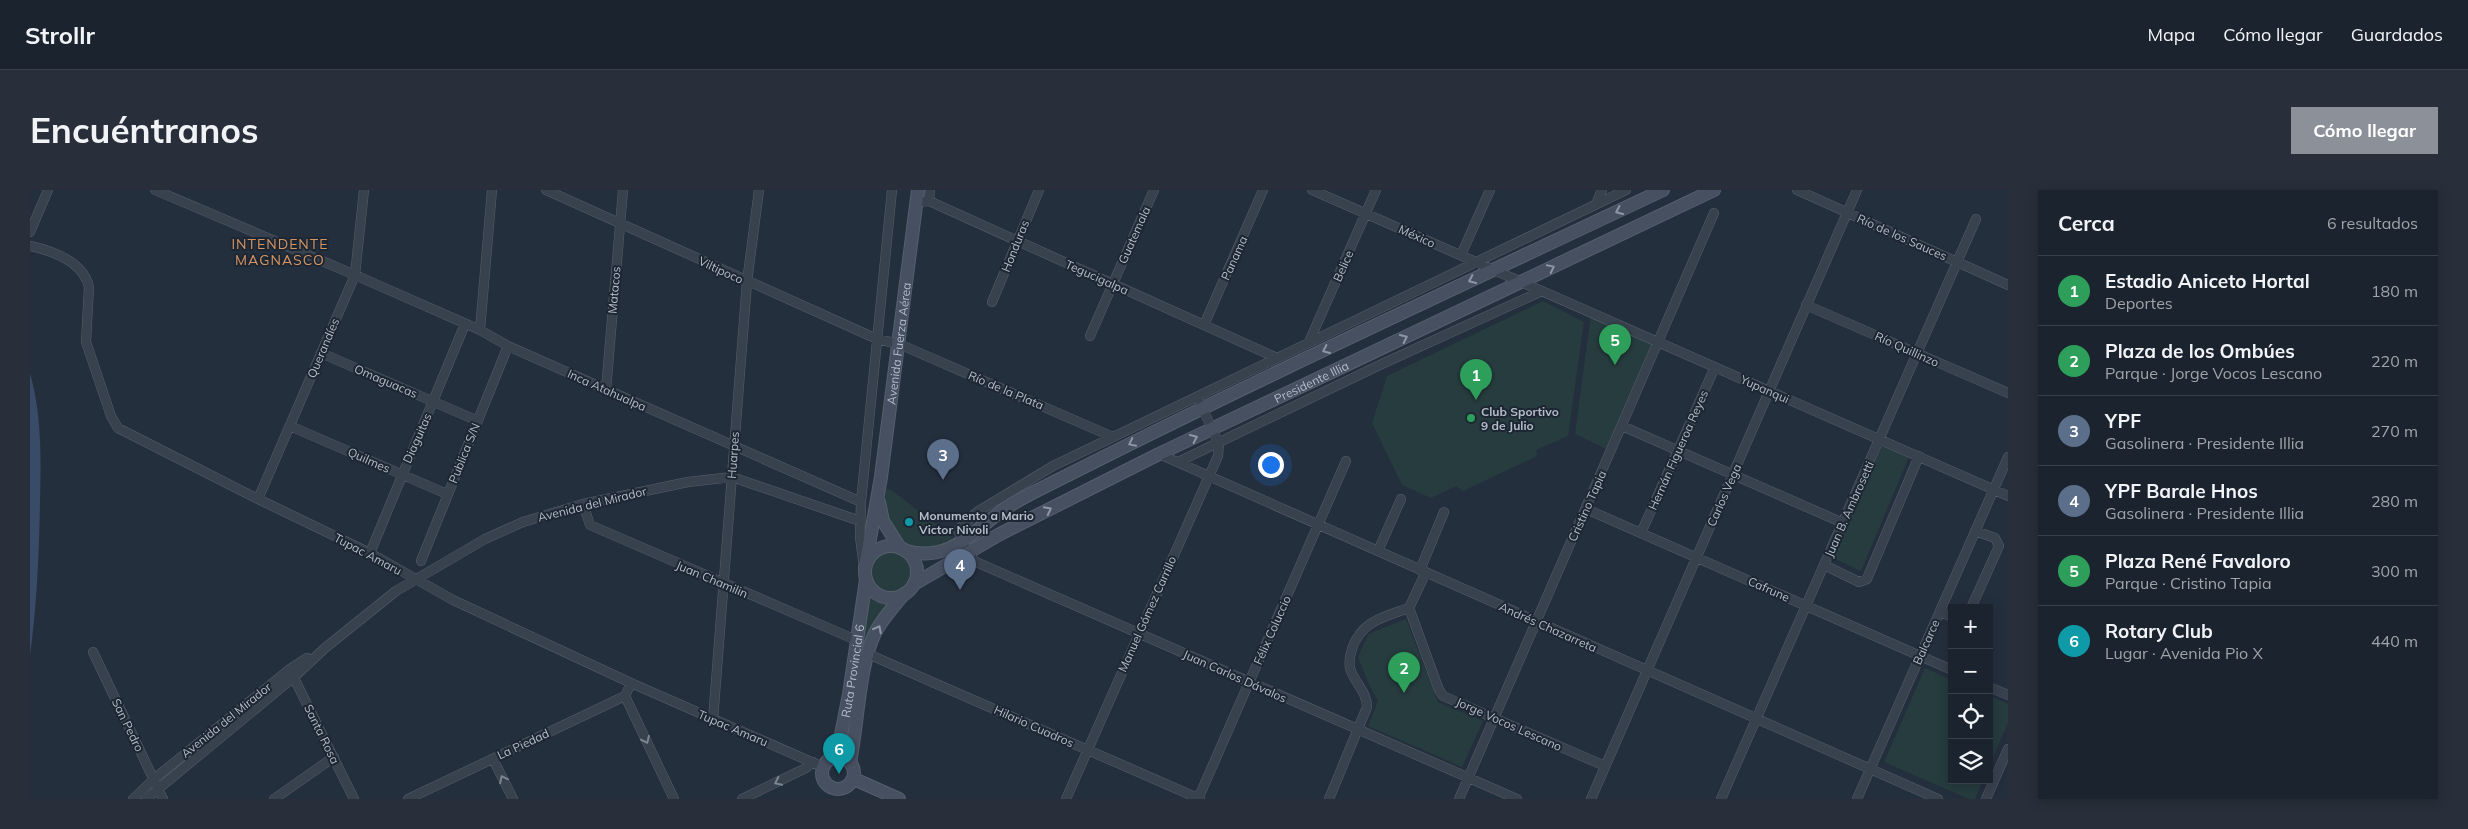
<!DOCTYPE html>
<html lang="es">
<head>
<meta charset="utf-8">
<style>
  :root { --surface:#1b232e; --page:#282f3a; --text:#f1f3f6; --muted:#a0a4aa; --line:#39404a; --accent:#8c9099 }
  body { margin:0; font-family:Mulish,sans-serif; background:var(--page); color:var(--text) }
  .controls { position:absolute; right:15px; bottom:15px; display:grid; overflow:hidden; border-radius:0px; box-shadow:0 2px 12px #0003 }
  .controls button { width:45px; height:45px; display:grid; place-items:center; padding:0; border:0; border-bottom:1px solid var(--line); background:var(--surface); color:var(--text); font:25px sans-serif }
  .you { position:absolute; left:1240px; top:274px; width:18px; height:18px; margin:-12px; border:4px solid #fff; border-radius:50%; background:#1a73e8; box-shadow:0 0 0 8px #1a73e833 }
  .badge { display:grid; place-items:center; width:32px; height:32px; border-radius:50%; background:var(--accent); color:#fff; font-size:16px; font-weight:700 }
  .pin { position:absolute; translate:-50% -41px; filter:drop-shadow(0 1px 2px #0008) }
  .pin::after { content:''; position:absolute; top:26px; width:18px; height:15px; background:inherit; clip-path:polygon(0 0,100% 0,50% 100%) }
  .list { margin:0; padding:0; list-style:none }
  h2 { display:flex; justify-content:space-between; align-items:center; height:65px; margin:0; padding:0 20px; font-size:21px }
  h2 small { font-size:16px; font-weight:400; color:var(--muted) }
  .list li { display:grid; grid-template-columns:32px 1fr auto; gap:15px; align-items:center; box-sizing:border-box; height:70px; padding:0 20px; border-top:1px solid var(--line) }
  .list b { display:block; font-size:19px; white-space:nowrap }
  .list p { margin:0; font-size:16px; white-space:nowrap; color:var(--muted) }
  .list em { font-size:16px; font-style:normal; color:var(--muted) }
  .icon { flex:none; width:28px; height:28px; fill:none; stroke:currentColor; stroke-width:2; stroke-linecap:round; stroke-linejoin:round }
  .map { position:relative; flex:none; width:1978px; height:609px; overflow:hidden; border-radius:0px }
  header { display:flex; align-items:center; gap:30px; box-sizing:border-box; height:70px; padding:0 25px; background:var(--surface); border-bottom:1px solid var(--line) }
  header strong { font-size:24px }
  nav { display:flex; gap:28px; margin-inline-start:auto; font-size:18px }
  .intro { display:flex; align-items:center; justify-content:space-between; box-sizing:border-box; height:120px; padding:0 30px }
  h1 { margin:0; font-size:35px }
  .button { padding:12px 22px; border-radius:0px; background:var(--accent); color:#fff; font-size:18px; font-weight:700 }
  main { display:flex; gap:30px; padding:0 30px }
  aside { flex:1; background:var(--surface); border-radius:0px; box-shadow:0 2px 12px #0003 }
  .map>svg:first-child { display:block }
  .green { fill:#263c3f }
  .water { fill:#394c67 }
  .lines { fill:none; stroke-linecap:round; stroke-linejoin:round }
  .street-casing { stroke:#565f6c; stroke-width:10 }
  .secondary-casing { stroke:#565f6c; stroke-width:14 }
  .street { stroke:#38414e; stroke-width:9 }
  .secondary { stroke:#465061; stroke-width:12 }
  .oneway { stroke:#8e96a5 }
  .oneway2 { stroke:#7c8592 }
  .leisure-dot { fill:#2e9e5b; stroke:#1d2633; stroke-width:2 }
  .culture-dot { fill:#0f9aa8; stroke:#1d2633; stroke-width:2 }
  .labels { text-anchor:middle; dominant-baseline:central; stroke-width:4; stroke-linejoin:round; paint-order:stroke }
  .street-label { font-size:12px; fill:#b4bcc9; stroke:#1d2633 }
  .poi-label { font-size:12px; font-weight:bold; fill:#b4bcc9; stroke:#1d2633; text-anchor:start }
  .neighbourhood-label { font-size:14px; letter-spacing:1px; fill:#d59563; stroke:#1d2633 }
</style>
</head>
<body>
<header>
<strong>Strollr</strong>
<nav><a>Mapa</a><a>Cómo llegar</a><a>Guardados</a></nav>
</header>
<div class="intro"><h1>Encuéntranos</h1><a class="button">Cómo llegar</a></div>
<main>
<div class="map">
<svg width="1978" height="609" viewBox="0 0 1978 609">
  <rect width="100%" height="100%" fill="#242f3e"/>
  <path class="green" d="M 1513,111 L 1554,132 L 1538,246 L 1506,260 L 1507,266 L 1433,301 L 1426,296 L 1401,308 L 1372,295 L 1342,233 L 1357,186 Z
    M 1561,124 L 1625,154 L 1578,260 L 1545,244 Z
    M 1852,256 L 1879,267 L 1831,381 L 1803,368 Z
    M 856,299 L 860,299 L 923,347 C 920,353 912,356 906,356 C 901,357 895,358 890,358 C 864,356 851,320 856,299 Z
    M840 382a20 20 0 1 1 40 0a20 20 0 1 1-40 0Z
    M 838,406 L 858,415 L 830,466 Z
    M 1376,429 L 1408,512 L 1453,531 L 1432,577 L 1338,536 L 1348,511 L 1339,495 L 1328,467 L 1338,444 Z
    M 1895,478 L 1922,490 L 1922,590 L 1953,590 L 1945,609 L 1939,609 L 1854,572 Z
    M 1959,506 L 1978,514 L 1978,533 L 1959,576 Z"/>
  <path class="water" d="M 0,183 C 12,226 11,268 10,312 C 9,364 7,414 0,465 Z"/>
  <g class="lines">
    <g class="street-casing">
      <path id="street" d="M 125,0 L 325,85 L 450,140 L 478,156 L 831,312
        M 516,0 L 847,149 L 869,154 L 1083,247
        M 1282,0 L 1978,306
        M 1767,0 L 1978,95
        M 899,11 L 900,0
        M 887,12 L 899,11 L 1247,168
        M 1566,14 L 1572,0
        M 0,42 L 18,0
        M 0,56 C 23,61 53,71 59,97 L 56,152 L 81,226 L 88,238 L 228,309 L 340,363 L 423,410 L 601,493 L 793,577
        M 1431,65 L 1460,0
        M 962,112 L 1009,0
        M 1776,115 L 1978,203
        M 1174,135 L 1233,0
        M 450,140 L 462,0
        M 1060,146 L 1124,0
        M 1279,152 L 1346,0
        M 291,163 L 448,231
        M 576,200 L 593,0
        M 260,236 L 417,304
        M 1592,236 L 1813,333
        M 1129,264 L 1908,609
        M 1148,272 L 1354,173 L 1512,101
        M 228,309 L 325,85 L 334,0
        M 553,314 L 560,335 L 826,450
        M 1556,319 L 1922,480
        M 1611,343 L 1685,177
        M 1348,361 L 1371,309
        M 340,363 L 435,134
        M 833,370 L 830,347 L 831,312 L 862,0
        M 391,371 L 478,156
        M 1794,375 L 1829,392 L 1837,389 L 1889,266
        M 1390,380 L 1414,322
        M 1379,418 L 1409,500 L 1413,506 L 1575,576
        M 1941,418 L 1969,356 L 1965,348 L 1945,341
        M 1910,422 L 1922,427
        M 63,462 L 133,609
        M 838,464 L 1170,609
        M 261,482 L 324,609
        M 1959,497 L 1978,505
        M 595,506 L 644,609
        M 683,530 L 717,92 L 729,0
        M 463,569 L 483,609
        M 103,609 L 124,589 L 260,479 L 277,468
        M 116,609 L 264,487 L 295,458 L 366,401 L 455,349 L 493,332 L 553,314 L 658,292 L 702,287 L 830,331
        M 244,609 L 304,567
        M 378,609 L 595,506 L 601,493
        M 712,609 L 776,578 L 783,572
        M 1036,609 L 1188,266 L 1189,254 L 1170,213
        M 1168,609 L 1316,271
        M 1299,609 L 1337,517 C 1337,501 1324,493 1320,478 C 1319,473 1320,465 1322,459 C 1331,431 1354,427 1379,418 L 1396,382
        M 1429,609 L 1684,23
        M 1487,609 L 946,372 L 937,362 L 928,340 L 947,322 L 1023,276 L 1596,0
        M 1561,609 L 1827,0
        M 1691,609 L 1946,29
        M 1827,609 L 1978,267
        M 1956,609 L 1978,559"/>
    </g>
    <g class="secondary-casing">
      <g id="secondary">
        <path d="M 849,312 L 853,331 L 870,358"/>
        <circle cx="861" cy="382" r="26"/>
        <path d="M 876,361 C 921,373 942,341 976,318 C 991,308 1008,300 1024,292 C 1225,190 1430,96 1633,0"/>
        <path id="s1" d="M 835,377 L 851,287 L 888,0"/>
        <path id="s2" d="M 884,394 L 970,344 L 1129,264 L 1684,0"/>
        <circle cx="808" cy="583" r="16"/>
        <path id="s3" d="M 799,569 L 811,545 L 819,504 L 836,390"/>
        <path d="M 820,572 C 828,534 829,473 846,441 C 854,427 864,416 874,404"/>
        <path d="M 824,589 L 869,609"/>
      </g>
    </g>
    <use href="#street" class="street"/>
    <use href="#secondary" class="secondary"/>
  </g>
  <defs><path id="oneway-chevron" d="M-2-3.5L2.5 0L-2 3.5" fill="none" stroke-width="1.6" stroke-linecap="round" stroke-linejoin="round" transform="scale(1.25)"/></defs>
  <g class="oneway">
    <use href="#oneway-chevron" transform="translate(1589 21) rotate(155)"/>
    <use href="#oneway-chevron" transform="translate(1521 78) rotate(-26)"/>
    <use href="#oneway-chevron" transform="translate(1442 90) rotate(155)"/>
    <use href="#oneway-chevron" transform="translate(1374 148) rotate(-25)"/>
    <use href="#oneway-chevron" transform="translate(1296 160) rotate(155)"/>
    <use href="#oneway-chevron" transform="translate(1164 248) rotate(-25)"/>
    <use href="#oneway-chevron" transform="translate(1102 253) rotate(154)"/>
    <use href="#oneway-chevron" transform="translate(1018 320) rotate(-27)"/>
    <use href="#oneway-chevron" transform="translate(848 439) rotate(-62)"/>
  </g>
  <g class="oneway2">
    <use href="#oneway-chevron" transform="translate(616 550) rotate(65)"/>
    <use href="#oneway-chevron" transform="translate(473 589) rotate(-116)"/>
    <use href="#oneway-chevron" transform="translate(748 592) rotate(154)"/>
  </g>
  <circle class="leisure-dot" cx="1441" cy="228" r="5"/>
  <circle class="culture-dot" cx="879" cy="332" r="5"/>
  <g class="labels">
    <g class="street-label">
      <text transform="translate(1104 45) rotate(-66)">Guatemala</text>
      <text transform="translate(1387 46) rotate(24)">México</text>
      <text transform="translate(1872 47) rotate(24)">Río de los Sauces</text>
      <text transform="translate(985 56) rotate(-68)">Honduras</text>
      <text transform="translate(1204 68) rotate(-66)">Panama</text>
      <text transform="translate(1313 76) rotate(-66)">Belice</text>
      <text transform="translate(691 80) rotate(25)">Viltipoco</text>
      <text transform="translate(1067 87) rotate(24)">Tegucigalpa</text>
      <text transform="translate(584 100) rotate(-85)">Matacos</text>
      <text stroke="none"><textPath href="#s1" startOffset="226">Avenida Fuerza Aérea</textPath></text>
      <text transform="translate(293 158) rotate(-67)">Querandíes</text>
      <text transform="translate(1877 159) rotate(24)">Río Quillinzo</text>
      <text transform="translate(356 191) rotate(23)">Omaguacas</text>
      <text stroke="none"><textPath href="#s2" startOffset="446">Presidente Illia</textPath></text>
      <text transform="translate(1735 199) rotate(24)">Yupanqui</text>
      <text transform="translate(577 200) rotate(24)">Inca Atahualpa</text>
      <text transform="translate(976 200) rotate(23)">Río de la Plata</text>
      <text transform="translate(387 248) rotate(-66)">Diaguitas</text>
      <text transform="translate(1648 260) rotate(-66)">Hernán Figueroa Reyes</text>
      <text transform="translate(434 263) rotate(-68)">Publica S/N</text>
      <text transform="translate(703 265) rotate(-86)">Huarpes</text>
      <text transform="translate(339 270) rotate(24)">Quilmes</text>
      <text transform="translate(1694 305) rotate(-66)">Carlos Vega</text>
      <text transform="translate(562 314) rotate(-14)">Avenida del Mirador</text>
      <text transform="translate(1557 316) rotate(-66)">Cristino Tapia</text>
      <text transform="translate(1819 319) rotate(-66)">Juan B. Ambrosetti</text>
      <text transform="translate(338 364) rotate(28)">Tupac Amaru</text>
      <text transform="translate(682 389) rotate(23)">Juan Chamilin</text>
      <text transform="translate(1739 399) rotate(24)">Cafrune</text>
      <text transform="translate(1117 424) rotate(-66)">Manuel Gómez Carrillo</text>
      <text transform="translate(1518 437) rotate(24)">Andrés Chazarreta</text>
      <text transform="translate(1242 440) rotate(-66)">Félix Coluccio</text>
      <text transform="translate(1896 452) rotate(-66)">Balcarce</text>
      <text stroke="none"><textPath href="#s3" startOffset="92">Ruta Provincial 6</textPath></text>
      <text transform="translate(1205 486) rotate(24)">Juan Carlos Dávalos</text>
      <text transform="translate(196 530) rotate(-39)">Avenida del Mirador</text>
      <text transform="translate(1479 534) rotate(24)">Jorge Vocos Lescano</text>
      <text transform="translate(98 535) rotate(64)">San Pedro</text>
      <text transform="translate(1004 536) rotate(24)">Hilario Cuadros</text>
      <text transform="translate(703 538) rotate(23)">Tupac Amaru</text>
      <text transform="translate(292 544) rotate(64)">Santa Rosa</text>
      <text transform="translate(493 554) rotate(-25)">La Piedad</text>
    </g>
    <g class="poi-label">
      <text x="1451" y="221">Club Sportivo<tspan x="1451" dy="14">9 de Julio</tspan></text>
      <text x="889" y="325">Monumento a Mario<tspan x="889" dy="14">Victor Nivoli</tspan></text>
    </g>
    <g class="neighbourhood-label">
      <text x="250" y="54">INTENDENTE<tspan x="250" dy="16">MAGNASCO</tspan></text>
    </g>
  </g>
</svg>
<div class="controls">
<button>+</button>
<button>−</button>
<button><svg class="icon" aria-label="locate" viewBox="0 0 24 24"><circle cx="12" cy="12" r="6"/><path d="M12 2v4M12 18v4M2 12h4M18 12h4"/></svg></button>
<button><svg class="icon" aria-label="layers" viewBox="0 0 24 24"><path d="M12 4l9 5-9 5-9-5zM3 14l9 5 9-5"/></svg></button>
</div>
<div class="you"></div>
<div class="pin badge" style="left:1446px;top:210px;background:#2e9e5b">1</div>
<div class="pin badge" style="left:1374px;top:503px;background:#2e9e5b">2</div>
<div class="pin badge" style="left:913px;top:290px;background:#5c6f8a">3</div>
<div class="pin badge" style="left:930px;top:400px;background:#5c6f8a">4</div>
<div class="pin badge" style="left:1585px;top:175px;background:#2e9e5b">5</div>
<div class="pin badge" style="left:809px;top:584px;background:#0f9aa8">6</div>
</div>
<aside>
<h2>Cerca<small>6 resultados</small></h2>
<ul class="list">
<li><span class="badge" style="background:#2e9e5b">1</span><div><b>Estadio Aniceto Hortal</b><p>Deportes</p></div><em>180 m</em></li>
<li><span class="badge" style="background:#2e9e5b">2</span><div><b>Plaza de los Ombúes</b><p>Parque · Jorge Vocos Lescano</p></div><em>220 m</em></li>
<li><span class="badge" style="background:#5c6f8a">3</span><div><b>YPF</b><p>Gasolinera · Presidente Illia</p></div><em>270 m</em></li>
<li><span class="badge" style="background:#5c6f8a">4</span><div><b>YPF Barale Hnos</b><p>Gasolinera · Presidente Illia</p></div><em>280 m</em></li>
<li><span class="badge" style="background:#2e9e5b">5</span><div><b>Plaza René Favaloro</b><p>Parque · Cristino Tapia</p></div><em>300 m</em></li>
<li><span class="badge" style="background:#0f9aa8">6</span><div><b>Rotary Club</b><p>Lugar · Avenida Pio X</p></div><em>440 m</em></li>
</ul>
</aside>
</main>
</body>
</html>
